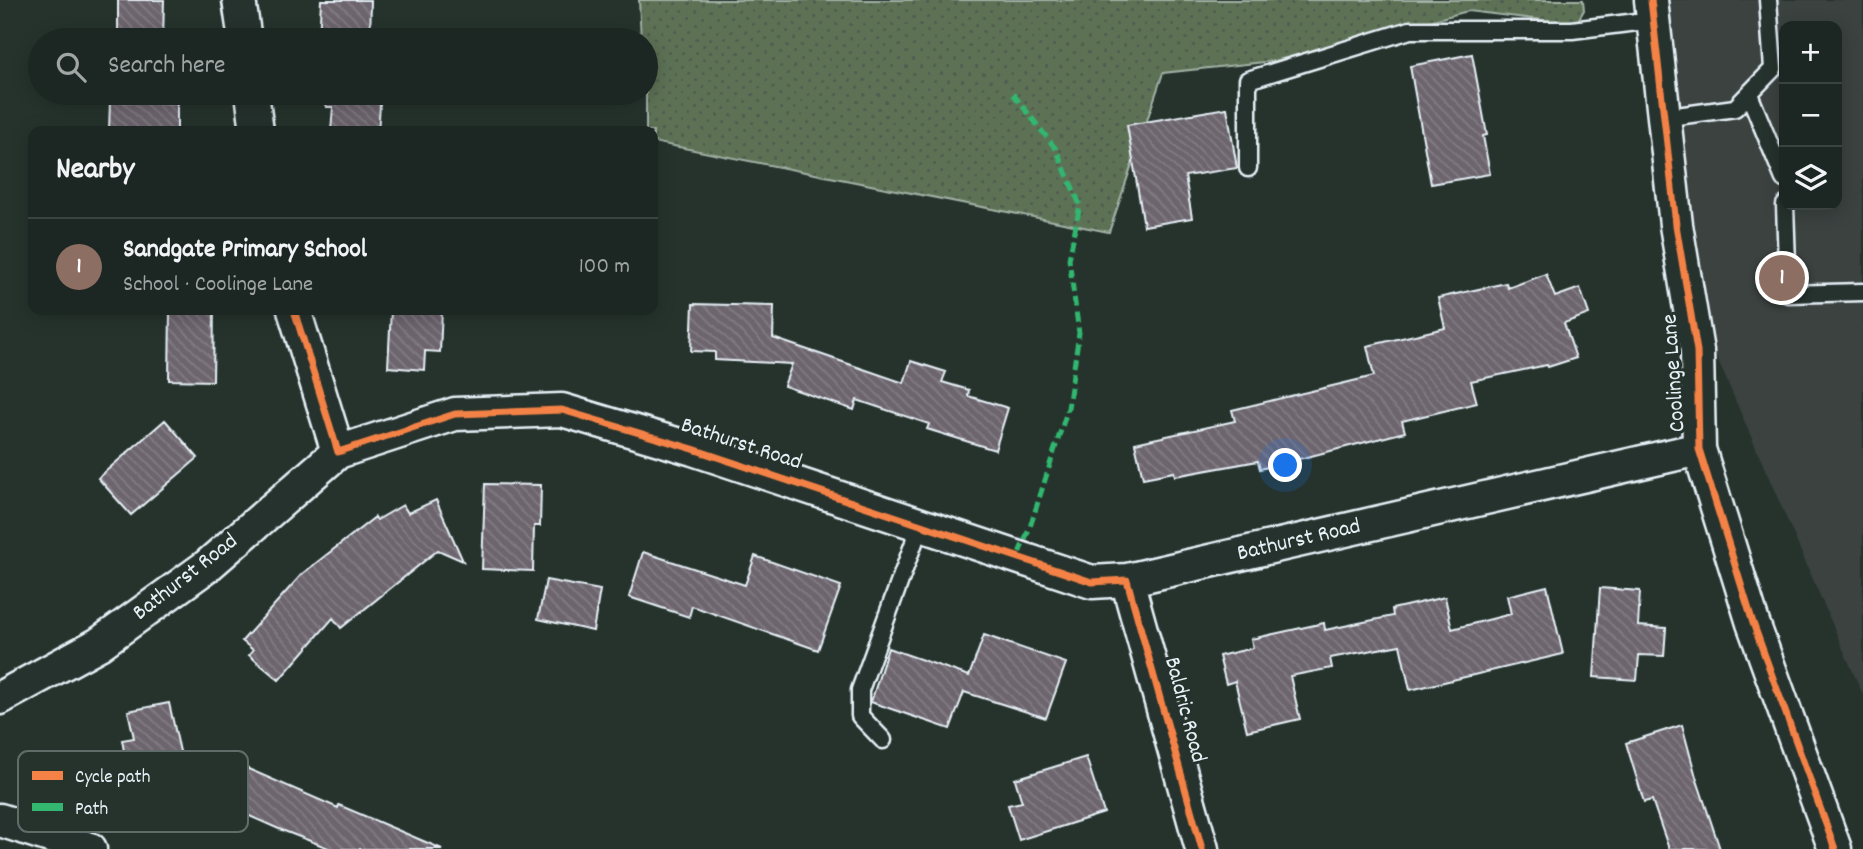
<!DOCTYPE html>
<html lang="en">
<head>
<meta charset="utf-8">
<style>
  :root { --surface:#1c2622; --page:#29322f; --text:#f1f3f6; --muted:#a0a5a5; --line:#3a4340; --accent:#8c9099 }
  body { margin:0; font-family:Dekko,sans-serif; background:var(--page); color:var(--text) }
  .controls { position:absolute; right:21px; top:21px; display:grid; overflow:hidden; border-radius:14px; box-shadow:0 4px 18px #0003 }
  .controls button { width:63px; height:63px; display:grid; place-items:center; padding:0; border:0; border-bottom:2px solid var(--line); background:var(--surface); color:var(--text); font:35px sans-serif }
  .you { position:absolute; left:1286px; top:466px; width:24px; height:24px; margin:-18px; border:5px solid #fff; border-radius:50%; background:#1a73e8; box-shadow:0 0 0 10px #1a73e833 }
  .badge { display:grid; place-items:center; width:46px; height:46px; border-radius:50%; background:var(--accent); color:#fff; font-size:23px; font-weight:700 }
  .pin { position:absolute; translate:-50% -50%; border:4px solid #fff; box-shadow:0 2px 7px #0006 }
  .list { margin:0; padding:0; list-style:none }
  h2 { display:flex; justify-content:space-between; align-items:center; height:91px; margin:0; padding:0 28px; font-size:30px }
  h2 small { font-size:23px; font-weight:400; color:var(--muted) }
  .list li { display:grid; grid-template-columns:46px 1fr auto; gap:21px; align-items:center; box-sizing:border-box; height:98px; padding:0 28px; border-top:2px solid var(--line) }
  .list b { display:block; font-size:26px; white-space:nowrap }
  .list p { margin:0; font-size:23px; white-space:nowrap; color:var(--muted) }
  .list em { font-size:23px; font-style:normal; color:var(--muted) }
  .icon { flex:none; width:38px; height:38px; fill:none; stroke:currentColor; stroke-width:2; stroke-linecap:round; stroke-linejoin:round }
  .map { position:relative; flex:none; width:1863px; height:849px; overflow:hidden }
  .search { position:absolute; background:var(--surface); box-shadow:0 4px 18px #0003; left:28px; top:28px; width:630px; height:77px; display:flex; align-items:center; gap:18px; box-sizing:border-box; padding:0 24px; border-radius:38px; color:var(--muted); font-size:26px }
  .panel { position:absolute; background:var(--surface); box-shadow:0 4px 18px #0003; left:28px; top:126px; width:630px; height:189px; border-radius:14px }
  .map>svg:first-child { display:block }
  .built { fill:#3b4240; fill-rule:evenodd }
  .grass { fill:url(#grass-dots); stroke:#a2b2a6; stroke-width:2 }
  .building { fill:url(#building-back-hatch); stroke:#e8f1f8; stroke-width:2 }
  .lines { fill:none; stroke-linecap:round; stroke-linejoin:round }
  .lane-casing { stroke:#e8f1f8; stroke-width:21 }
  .street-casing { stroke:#e8f1f8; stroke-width:37 }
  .lane { stroke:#26332d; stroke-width:16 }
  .street { stroke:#26332d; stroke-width:32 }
  .quiet { stroke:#33b770; stroke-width:5; stroke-dasharray:10 5; stroke-linecap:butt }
  .cycleway-casing { stroke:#26332d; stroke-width:11 }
  .cycleway { stroke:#f48246; stroke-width:7 }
  .labels { text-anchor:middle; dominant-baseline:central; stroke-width:6; stroke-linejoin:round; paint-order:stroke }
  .street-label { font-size:23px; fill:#e8f1f8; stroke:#26332d }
  .key { fill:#26332d; stroke:#606c6a; stroke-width:2 }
  .key-label { font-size:19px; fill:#e8f1f8 }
</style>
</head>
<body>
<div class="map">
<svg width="1863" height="849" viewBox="0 0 1863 849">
  <defs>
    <pattern id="grass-dots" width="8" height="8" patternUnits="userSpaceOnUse" patternTransform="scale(1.75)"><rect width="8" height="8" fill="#5d7255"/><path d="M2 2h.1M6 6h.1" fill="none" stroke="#505b4f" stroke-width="1.8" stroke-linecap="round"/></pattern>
    <pattern id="building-back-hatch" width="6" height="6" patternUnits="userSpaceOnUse" patternTransform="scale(1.75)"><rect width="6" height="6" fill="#6d656e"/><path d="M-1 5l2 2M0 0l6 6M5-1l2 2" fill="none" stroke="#827c83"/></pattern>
  </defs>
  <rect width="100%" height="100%" fill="#26332d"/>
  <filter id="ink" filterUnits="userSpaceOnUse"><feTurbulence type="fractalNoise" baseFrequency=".0143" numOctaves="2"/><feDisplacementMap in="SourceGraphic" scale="14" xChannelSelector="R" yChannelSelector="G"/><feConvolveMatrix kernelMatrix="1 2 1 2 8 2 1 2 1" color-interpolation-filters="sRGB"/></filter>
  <g filter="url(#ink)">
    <path class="built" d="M 1662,0 L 1863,0 L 1863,695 L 1714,351 L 1687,201 ZM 1784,26 L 1837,26 L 1837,205 L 1784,205 Z"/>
    <path class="grass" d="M 639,0 L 1583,0 L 1584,10 L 1576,24 L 1468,11 L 1274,61 L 1163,73 L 1109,232 L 653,142 L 653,131 L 646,131 L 646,40 L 641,40 Z"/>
    <path class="building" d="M 118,0 L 164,0 L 163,40 L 118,40 Z
      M 321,0 L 371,0 L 370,40 L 319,40 Z
      M 1472,54 L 1487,135 L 1483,136 L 1490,174 L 1431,184 L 1410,66 Z
      M 327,93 L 381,93 L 378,131 L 331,131 L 333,107 L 326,107 Z
      M 110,101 L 177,103 L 177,131 L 109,131 Z
      M 1227,108 L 1237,168 L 1185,176 L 1192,218 L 1144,226 L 1127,125 Z
      M 1546,274 L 1555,297 L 1580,288 L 1589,314 L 1564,323 L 1576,358 L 1548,367 L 1547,365 L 1471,381 L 1477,403 L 1402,421 L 1405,432 L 1260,469 L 1258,461 L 1175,476 L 1174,472 L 1143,478 L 1135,443 L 1235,421 L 1232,410 L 1374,376 L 1367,346 L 1445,328 L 1438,298 L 1506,283 L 1508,288 Z
      M 693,304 L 774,306 L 773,338 L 904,383 L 911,361 L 946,372 L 942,382 L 969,390 L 968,396 L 1008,408 L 995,450 L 927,429 L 929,424 L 857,400 L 854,410 L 784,386 L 792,364 L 715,360 L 715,352 L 691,351 Z
      M 170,310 L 214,310 L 213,381 L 169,380 Z
      M 391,310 L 442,310 L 440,352 L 425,351 L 424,370 L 388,367 Z
      M 165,420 L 198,458 L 131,515 L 98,478 Z
      M 485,484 L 541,485 L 540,526 L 534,526 L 533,571 L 482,569 Z
      M 436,500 L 463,561 L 438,550 L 341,628 L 333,618 L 279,680 L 249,655 L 253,650 L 242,641 L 302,574 L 375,517 L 377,520 L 403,505 L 408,513 Z
      M 643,552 L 745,585 L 755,556 L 841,586 L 818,650 L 692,606 L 689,617 L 629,597 Z
      M 546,580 L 600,590 L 593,631 L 538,619 Z
      M 1547,586 L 1563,654 L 1410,690 L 1400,645 L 1330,658 L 1332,668 L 1290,676 L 1300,719 L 1247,731 L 1235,681 L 1226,684 L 1219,656 L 1253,648 L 1251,639 L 1324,623 L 1325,630 L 1393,616 L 1392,609 L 1445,597 L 1452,629 L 1511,614 L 1507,596 Z
      M 1600,588 L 1640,591 L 1638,626 L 1666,628 L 1664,656 L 1639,655 L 1637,680 L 1594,677 Z
      M 984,635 L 1066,663 L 1046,718 L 964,692 L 950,729 L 871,702 L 888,648 L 969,676 Z
      M 169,703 L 186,778 L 141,788 L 137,771 L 128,772 L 122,740 L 134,738 L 128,711 Z
      M 1682,725 L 1696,777 L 1720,849 L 1669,849 L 1652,800 L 1644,802 L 1626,743 Z
      M 1086,757 L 1104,813 L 1019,840 L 1008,805 L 1022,802 L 1015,779 Z
      M 246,768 L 338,808 L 339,805 L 442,849 L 331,849 L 279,829 L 229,807 Z"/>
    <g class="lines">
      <g class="lane-casing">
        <path id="lane" d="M 1749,94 L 1784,179
          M 1662,118 L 1735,108 L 1773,69 L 1768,0
          M 1248,168 L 1248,80 L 1410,30 L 1572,30 L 1653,20
          M 1785,205 L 1788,294 L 1863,292
          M 883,740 L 860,716 L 860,690 L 920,526"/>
      </g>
      <g class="street-casing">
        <path id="street" d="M 239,0 L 245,40
          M 1651,0 L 1676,225 L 1697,351 L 1699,449 L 1753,623 L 1835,849
          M 252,93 L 257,131
          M 294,310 L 338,452
          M 1127,580 L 1202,849
          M 0,698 L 99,644 L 207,566 L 338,452 L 455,414 L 562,410 L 693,449 L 1092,582 L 1127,580 L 1699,449
          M 0,820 L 90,849"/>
      </g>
      <use href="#lane" class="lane"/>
      <use href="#street" class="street"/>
      <path class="quiet" d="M 1013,94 L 1056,149 L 1080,205 L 1069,259 L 1079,333 L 1068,408 L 1030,527 L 1017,558"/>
      <g class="cycleway-casing">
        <path id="cycleway" d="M 1651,0 L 1676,225 L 1697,351 L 1699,449 L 1753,623 L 1835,849
          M 294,310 L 338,452 L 455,414 L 562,410 L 693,449 L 1092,582 L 1127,580 L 1202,849"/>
      </g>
      <use href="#cycleway" class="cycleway"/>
    </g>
  </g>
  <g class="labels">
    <g class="street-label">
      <text transform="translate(1675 373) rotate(-94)">Coolinge Lane</text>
      <text transform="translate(741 445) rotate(18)">Bathurst Road</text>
      <text transform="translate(1299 541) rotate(-13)">Bathurst Road</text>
      <text transform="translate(186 578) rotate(-38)">Bathurst Road</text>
      <text transform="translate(1184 710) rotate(75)">Baldric Road</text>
    </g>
  </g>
  <rect x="18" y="751" width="230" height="81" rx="10" class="key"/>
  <rect x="32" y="771" width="31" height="9" fill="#f48246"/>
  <rect x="32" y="803" width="31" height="8" fill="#33b770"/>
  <g class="key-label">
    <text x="75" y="782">Cycle path</text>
    <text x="75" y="814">Path</text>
  </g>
</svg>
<div class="controls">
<button>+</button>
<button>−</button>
<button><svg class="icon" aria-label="layers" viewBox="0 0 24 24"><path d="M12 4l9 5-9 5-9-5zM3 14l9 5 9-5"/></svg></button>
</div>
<div class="you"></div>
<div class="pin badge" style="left:1782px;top:278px;background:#8d6e63">1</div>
<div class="search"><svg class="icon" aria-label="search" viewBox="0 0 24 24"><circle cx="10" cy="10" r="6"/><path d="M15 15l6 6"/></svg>Search here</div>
<section class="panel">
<h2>Nearby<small></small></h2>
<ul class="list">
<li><span class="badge" style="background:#8d6e63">1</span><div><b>Sandgate Primary School</b><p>School · Coolinge Lane</p></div><em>100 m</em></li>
</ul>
</section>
</div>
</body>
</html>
